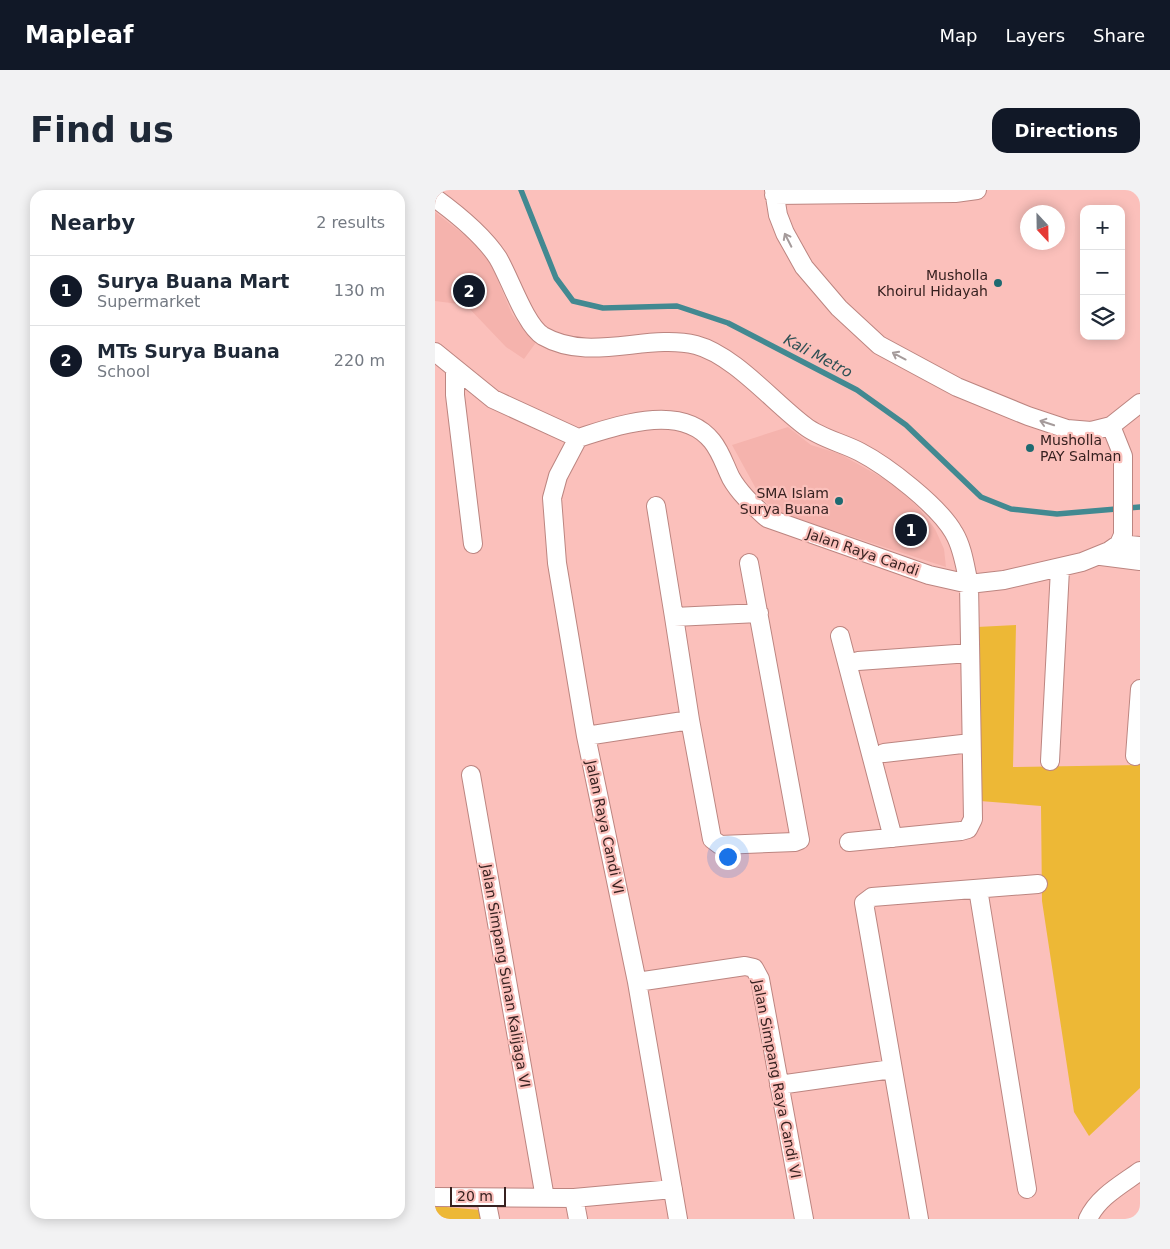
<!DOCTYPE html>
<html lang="en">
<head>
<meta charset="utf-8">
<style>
  :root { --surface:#fff; --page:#f2f2f3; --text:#1f2937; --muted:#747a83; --line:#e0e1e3; --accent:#111827 }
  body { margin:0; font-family:"DejaVu Sans",sans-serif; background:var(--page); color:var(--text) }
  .controls { position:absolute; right:15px; top:15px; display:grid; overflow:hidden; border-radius:10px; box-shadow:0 2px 12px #0003 }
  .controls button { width:45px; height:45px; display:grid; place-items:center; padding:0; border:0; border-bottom:1px solid var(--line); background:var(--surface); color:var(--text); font:25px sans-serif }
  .compass { position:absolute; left:585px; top:15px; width:45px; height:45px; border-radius:50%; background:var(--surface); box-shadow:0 2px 12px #0003; rotate:158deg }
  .scale { position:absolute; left:15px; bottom:12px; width:56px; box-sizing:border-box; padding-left:5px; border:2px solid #372120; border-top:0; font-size:14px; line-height:18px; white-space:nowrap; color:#372120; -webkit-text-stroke:4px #fbc0bb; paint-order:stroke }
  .you { position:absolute; left:292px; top:666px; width:18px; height:18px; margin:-12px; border:4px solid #fff; border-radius:50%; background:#1a73e8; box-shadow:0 0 0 8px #1a73e833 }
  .badge { display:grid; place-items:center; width:32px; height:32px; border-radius:50%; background:var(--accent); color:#fff; font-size:16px; font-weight:700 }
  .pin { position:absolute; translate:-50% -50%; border:2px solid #fff; box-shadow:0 1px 5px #0006 }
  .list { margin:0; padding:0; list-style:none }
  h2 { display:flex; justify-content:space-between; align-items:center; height:65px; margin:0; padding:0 20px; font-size:21px }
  h2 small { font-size:16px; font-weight:400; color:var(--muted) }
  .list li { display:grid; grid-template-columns:32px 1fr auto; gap:15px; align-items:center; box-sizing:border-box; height:70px; padding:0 20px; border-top:1px solid var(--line) }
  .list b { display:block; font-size:19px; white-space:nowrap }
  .list p { margin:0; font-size:16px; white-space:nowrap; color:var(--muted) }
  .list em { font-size:16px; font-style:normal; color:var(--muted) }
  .icon { flex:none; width:28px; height:28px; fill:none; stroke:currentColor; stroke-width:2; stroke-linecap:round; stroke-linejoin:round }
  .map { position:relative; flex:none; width:705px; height:1029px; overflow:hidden; border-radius:15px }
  header { display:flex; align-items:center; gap:30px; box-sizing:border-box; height:70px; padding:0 25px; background:var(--accent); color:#fff }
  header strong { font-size:24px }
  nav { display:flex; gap:28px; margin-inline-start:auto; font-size:18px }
  .intro { display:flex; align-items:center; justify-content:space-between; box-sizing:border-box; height:120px; padding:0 30px }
  h1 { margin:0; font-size:35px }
  .button { padding:12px 22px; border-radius:15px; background:var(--accent); color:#fff; font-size:18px; font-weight:700 }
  main { display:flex; gap:30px; padding:0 30px }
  aside { flex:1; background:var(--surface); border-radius:15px; box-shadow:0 2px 12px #0003 }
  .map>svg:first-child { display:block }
  .built { fill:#f5b3ad }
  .green { fill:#edb836 }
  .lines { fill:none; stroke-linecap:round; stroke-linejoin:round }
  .stream { stroke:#428991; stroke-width:5.5 }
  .street-casing { stroke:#bc8580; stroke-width:20 }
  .street { stroke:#fff; stroke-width:18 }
  .oneway { stroke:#a59b9b }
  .poi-dot { fill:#1e6a71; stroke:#fbc0bb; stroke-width:2 }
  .labels { text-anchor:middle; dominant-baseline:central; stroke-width:4.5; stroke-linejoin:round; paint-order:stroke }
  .poi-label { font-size:14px; fill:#372120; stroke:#fbc0bb; text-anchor:end }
  .street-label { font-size:14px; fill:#372120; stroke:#fbc0bb }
  .water-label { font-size:15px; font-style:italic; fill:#2e5054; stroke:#fbc0bb }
</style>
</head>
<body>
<header>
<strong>Mapleaf</strong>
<nav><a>Map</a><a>Layers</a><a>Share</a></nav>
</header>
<div class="intro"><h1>Find us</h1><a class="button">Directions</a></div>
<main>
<aside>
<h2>Nearby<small>2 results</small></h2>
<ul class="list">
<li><span class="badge">1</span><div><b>Surya Buana Mart</b><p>Supermarket</p></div><em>130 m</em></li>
<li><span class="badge">2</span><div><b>MTs Surya Buana</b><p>School</p></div><em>220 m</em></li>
</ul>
</aside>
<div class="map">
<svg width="705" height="1029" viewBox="0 0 705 1029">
  <rect width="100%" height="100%" fill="#fbc0bb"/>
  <path class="built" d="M 0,22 L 36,50 L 56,74 L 77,124 L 88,139 L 102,151 L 89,169 L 71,157 L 31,115 L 0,111 Z
    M 353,237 L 376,255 L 405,264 L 455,292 L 483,317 L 500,339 L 509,359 L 511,377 L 341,322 L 325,306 L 297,255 Z"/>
  <path class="green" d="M 581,435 L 578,577 L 705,575 L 705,898 L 654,946 L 639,922 L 607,711 L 606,616 L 545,611 L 542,437 Z
    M 0,1016 L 45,1020 L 46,1029 L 0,1029 Z"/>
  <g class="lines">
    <path class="stream" d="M 86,0 L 121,88 L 138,111 L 168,118 L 242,116 L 293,133 L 422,200 L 471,235 L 546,307 L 576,319 L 622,324 L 705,317"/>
    <g class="street-casing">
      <path id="street" d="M 339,0 L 343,25 L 350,43 L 369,77 L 404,118 L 444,155 L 522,197 L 593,226 L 632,239 L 656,241 L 676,236 L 705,213
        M 339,5 L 520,3 L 542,0
        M 0,8 C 22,24 48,45 63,68 C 75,88 90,135 108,146 C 155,173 212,143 261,155 C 299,165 339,213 370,236 C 385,248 408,253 425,262 C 452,276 504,316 519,343 C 528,358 530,377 534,394 L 538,629 L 533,639 L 526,641 L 414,652
        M 0,162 L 58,209 L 143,248
        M 20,178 L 20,205 L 38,354
        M 143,248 L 123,286 L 117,308 L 122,373 L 151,546 L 202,792 L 243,1029
        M 143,248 C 182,236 246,212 277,251 C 286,262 290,276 296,288 C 305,304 319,316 332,328 L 494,385 L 534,394 L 569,390 L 647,372 L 674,361 L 684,354 L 688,345 L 688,266 L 676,236
        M 221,316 L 239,427
        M 684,354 L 705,356
        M 666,366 L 705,371
        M 405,446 L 458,648
        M 423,471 L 535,463
        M 255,530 L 239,427 L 324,423
        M 151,546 L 255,530 L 277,649 L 285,655 L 360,652 L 365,650 L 314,373
        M 449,563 L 536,553
        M 700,566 L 705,499
        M 615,571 L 625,379
        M 36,585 L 110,1008
        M 543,699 L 592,999
        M 202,792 L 310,776 L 319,778 L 325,789 L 369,1029
        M 344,895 L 457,879
        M 0,1007 L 139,1008 L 238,999
        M 139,1008 L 143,1029
        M 51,1009 L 55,1029
        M 484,1029 L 429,713 L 437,707 L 603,694
        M 653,1029 C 663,1007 686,995 705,981"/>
    </g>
    <use href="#street" class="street"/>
  </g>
  <defs><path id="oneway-shaft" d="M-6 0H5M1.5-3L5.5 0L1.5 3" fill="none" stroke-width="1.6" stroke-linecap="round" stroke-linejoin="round" transform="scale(1.25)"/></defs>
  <g class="oneway">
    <use href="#oneway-shaft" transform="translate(353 50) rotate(-117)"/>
    <use href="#oneway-shaft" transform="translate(464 166) rotate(-152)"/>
    <use href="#oneway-shaft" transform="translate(612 233) rotate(-162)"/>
  </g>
  <g class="poi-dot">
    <circle cx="563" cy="93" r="5"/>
    <circle cx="595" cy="258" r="5"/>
    <circle cx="404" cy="311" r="5"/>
  </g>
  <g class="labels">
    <g class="poi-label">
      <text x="553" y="85">Musholla<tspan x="553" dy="16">Khoirul Hidayah</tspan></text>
      <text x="605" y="250" text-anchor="start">Musholla<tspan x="605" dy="16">PAY Salman</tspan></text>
      <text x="394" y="303">SMA Islam<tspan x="394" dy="16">Surya Buana</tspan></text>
    </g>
    <g class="street-label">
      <text transform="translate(428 362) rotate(19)">Jalan Raya Candi</text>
      <text transform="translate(170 637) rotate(78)">Jalan Raya Candi VI</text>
      <text transform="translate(71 786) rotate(80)">Jalan Simpang Sunan Kalijaga VI</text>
      <text transform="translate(342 889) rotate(79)">Jalan Simpang Raya Candi VI</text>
    </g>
    <g class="water-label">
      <text transform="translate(383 166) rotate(28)">Kali Metro</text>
    </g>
  </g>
</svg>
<div class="controls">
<button>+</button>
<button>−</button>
<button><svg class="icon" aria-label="layers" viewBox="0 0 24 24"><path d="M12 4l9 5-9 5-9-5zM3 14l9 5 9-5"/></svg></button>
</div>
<svg class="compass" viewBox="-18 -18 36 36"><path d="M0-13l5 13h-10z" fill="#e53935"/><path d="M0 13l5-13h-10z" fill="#747a83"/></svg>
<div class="scale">20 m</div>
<div class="you"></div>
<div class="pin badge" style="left:476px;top:340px">1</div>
<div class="pin badge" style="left:34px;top:101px">2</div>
</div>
</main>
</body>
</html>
